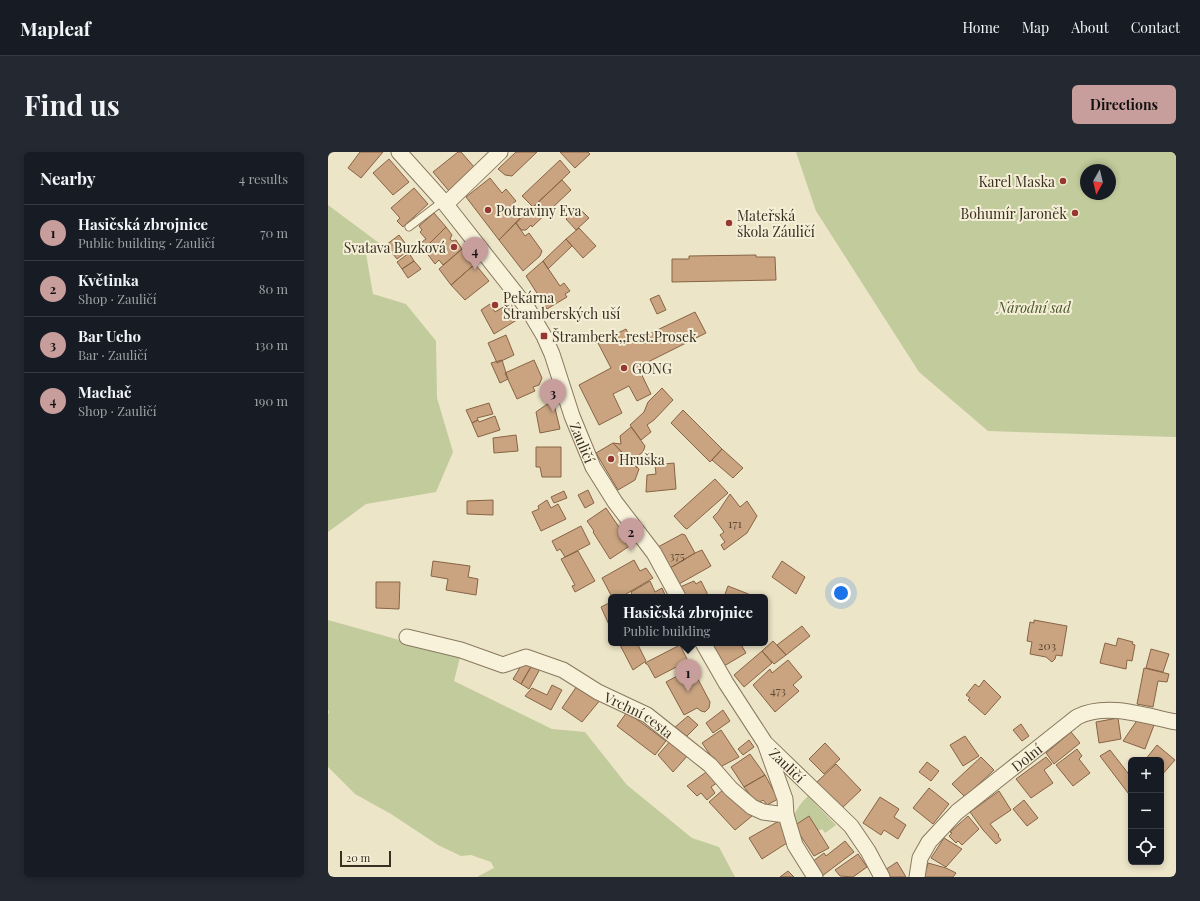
<!DOCTYPE html>
<html lang="en">
<head>
<meta charset="utf-8">
<style>
  :root { --surface:#171b24; --page:#242831; --text:#f1f3f6; --muted:#9ea1a6; --line:#363941; --accent:#c89e9d }
  body { margin:0; font-family:"Playfair Display",serif; background:var(--page); color:var(--text) }
  .controls { position:absolute; right:12px; bottom:12px; display:grid; overflow:hidden; border-radius:6px; box-shadow:0 2px 6px #0003 }
  .controls button { width:36px; height:36px; display:grid; place-items:center; padding:0; border:0; border-bottom:1px solid var(--line); background:var(--surface); color:var(--text); font:20px sans-serif }
  .compass { position:absolute; left:752px; top:12px; width:36px; height:36px; border-radius:50%; background:var(--surface); box-shadow:0 2px 6px #0003; rotate:188deg }
  .scale { position:absolute; left:12px; bottom:10px; width:51px; box-sizing:border-box; padding-left:4px; border:2px solid #3a2f21; border-top:0; font-size:11px; line-height:14px; white-space:nowrap; color:#3a2f21; -webkit-text-stroke:3px #f5efd8; paint-order:stroke }
  .you { position:absolute; left:513px; top:441px; width:14px; height:14px; margin:-10px; border:3px solid #fff; border-radius:50%; background:#1a73e8; box-shadow:0 0 0 6px #1a73e833 }
  .badge { display:grid; place-items:center; width:26px; height:26px; border-radius:50%; background:var(--accent); color:#111; font-size:13px; font-weight:700 }
  .pin { position:absolute; translate:-50% -33px; filter:drop-shadow(0 1px 2px #0008) }
  .pin::after { content:''; position:absolute; top:21px; width:14px; height:12px; background:inherit; clip-path:polygon(0 0,100% 0,50% 100%) }
  .popup { position:absolute; left:280px; top:442px; width:160px; height:52px; box-sizing:border-box; display:grid; place-content:center; border-radius:6px; background:var(--surface); filter:drop-shadow(0 1px 3px #0005); font-size:13px; white-space:nowrap; color:var(--muted) }
  .popup b { font-size:15px; color:var(--text) }
  .popup::after { content:''; position:absolute; left:50%; top:100%; margin-left:-8px; border:8px solid transparent; border-top-color:var(--surface) }
  .list { margin:0; padding:0; list-style:none }
  h2 { display:flex; justify-content:space-between; align-items:center; height:52px; margin:0; padding:0 16px; font-size:17px }
  h2 small { font-size:13px; font-weight:400; color:var(--muted) }
  .list li { display:grid; grid-template-columns:26px 1fr auto; gap:12px; align-items:center; box-sizing:border-box; height:56px; padding:0 16px; border-top:1px solid var(--line) }
  .list b { display:block; font-size:15px; white-space:nowrap }
  .list p { margin:0; font-size:13px; white-space:nowrap; color:var(--muted) }
  .list em { font-size:13px; font-style:normal; color:var(--muted) }
  .icon { flex:none; width:22px; height:22px; fill:none; stroke:currentColor; stroke-width:2; stroke-linecap:round; stroke-linejoin:round }
  .map { position:relative; flex:none; width:848px; height:725px; overflow:hidden; border-radius:6px }
  header { display:flex; align-items:center; gap:24px; box-sizing:border-box; height:56px; padding:0 20px; background:var(--surface); border-bottom:1px solid var(--line) }
  header strong { font-size:19px }
  nav { display:flex; gap:22px; margin-inline-start:auto; font-size:14px }
  .intro { display:flex; align-items:center; justify-content:space-between; box-sizing:border-box; height:96px; padding:0 24px }
  h1 { margin:0; font-size:28px }
  .button { padding:10px 18px; border-radius:6px; background:var(--accent); color:#111; font-size:14px; font-weight:700 }
  main { display:flex; gap:24px; padding:0 24px }
  aside { flex:1; background:var(--surface); border-radius:6px; box-shadow:0 2px 6px #0003 }
  .map>svg:first-child { display:block }
  .green { fill:#c2cb9c; fill-rule:evenodd }
  .building { fill:#caa480; stroke:#876444 }
  .lines { fill:none; stroke-linecap:round; stroke-linejoin:round }
  .lane-casing { stroke:#89785e; stroke-width:9 }
  .street-casing { stroke:#89785e; stroke-width:17 }
  .lane { stroke:#f8f2db; stroke-width:7 }
  .street { stroke:#f8f2db; stroke-width:15 }
  .poi-dot { fill:#963730; stroke:#f5efd8; stroke-width:1.5 }
  .labels { text-anchor:middle; dominant-baseline:central; stroke-width:4; stroke-linejoin:round; paint-order:stroke }
  .number-label { font-size:12px; fill:#5e4c39 }
  .poi-label { font-size:14px; fill:#3a2f21; stroke:#f5efd8; text-anchor:start }
  .park-label { font-size:14px; font-style:italic; fill:#465528; stroke:#f5efd8 }
  .street-label { font-size:14px; fill:#3a2f21; stroke:#f5efd8 }
</style>
</head>
<body>
<header>
<strong>Mapleaf</strong>
<nav><a>Home</a><a>Map</a><a>About</a><a>Contact</a></nav>
</header>
<div class="intro"><h1>Find us</h1><a class="button">Directions</a></div>
<main>
<aside>
<h2>Nearby<small>4 results</small></h2>
<ul class="list">
<li><span class="badge">1</span><div><b>Hasičská zbrojnice</b><p>Public building · Zauličí</p></div><em>70 m</em></li>
<li><span class="badge">2</span><div><b>Květinka</b><p>Shop · Zauličí</p></div><em>80 m</em></li>
<li><span class="badge">3</span><div><b>Bar Ucho</b><p>Bar · Zauličí</p></div><em>130 m</em></li>
<li><span class="badge">4</span><div><b>Machač</b><p>Shop · Zauličí</p></div><em>190 m</em></li>
</ul>
</aside>
<div class="map">
<svg width="848" height="725" viewBox="0 0 848 725">
  <rect width="100%" height="100%" fill="#ede5c8"/>
  <path class="green" d="M 468,0 L 848,0 L 848,285 L 660,279 L 591,220 L 488,59 ZM 758,18 L 782,18 L 782,42 L 758,42 Z
    M 0,53 L 51,91 L 38,102 L 45,142 L 78,152 L 108,189 L 109,246 L 125,300 L 108,340 L 38,352 L 0,380 Z
    M 0,468 L 132,505 L 126,529 L 224,577 L 257,580 L 299,633 L 364,686 L 391,695 L 407,725 L 149,725 L 166,716 L 163,710 L 143,703 L 133,704 L 110,693 L 63,662 L 27,642 L 0,615 L 0,562 L 1,560 L 0,558 Z
    M 480,644 L 508,673 L 497,681 L 494,677 L 490,679 L 481,665 L 465,675 C 463,663 472,652 480,644 Z"/>
  <path class="building" d="M 32,0 L 55,0 L 33,26 L 20,16 Z
    M 130,0 L 133,0 L 147,16 L 121,39 L 105,20 Z
    M 188,0 L 209,0 L 184,24 L 177,23 L 170,17 Z
    M 232,0 L 260,0 L 262,2 L 247,16 Z
    M 61,7 L 81,30 L 65,43 L 45,21 Z
    M 232,8 L 242,20 L 205,55 L 194,44 Z
    M 162,26 L 174,41 L 178,37 L 188,49 L 183,53 L 193,65 L 171,88 L 138,45 Z
    M 234,28 L 243,38 L 204,75 L 203,73 L 198,78 L 193,78 L 188,71 Z
    M 86,36 L 100,52 L 75,75 L 69,69 L 72,66 L 63,56 Z
    M 250,55 L 261,66 L 248,78 L 238,67 Z
    M 106,61 L 118,75 L 102,91 L 95,96 L 91,92 L 98,87 L 92,80 L 94,78 L 91,74 Z
    M 188,71 L 197,84 L 201,81 L 214,99 L 212,104 L 195,119 L 171,88 Z
    M 118,75 L 124,83 L 122,87 L 124,89 L 128,88 L 134,97 L 115,113 L 111,108 L 107,112 L 98,100 L 103,97 L 100,93 Z
    M 251,76 L 268,94 L 255,106 L 238,87 Z
    M 71,83 L 77,91 L 64,101 L 58,93 Z
    M 238,87 L 244,94 L 220,117 L 215,109 Z
    M 76,92 L 81,98 L 69,107 L 64,101 Z
    M 134,97 L 147,112 L 123,133 L 111,117 Z
    M 81,101 L 86,109 L 74,117 L 69,110 Z
    M 428,103 L 428,105 L 447,105 L 448,128 L 344,130 L 344,107 L 361,107 L 361,104 Z
    M 86,109 L 93,117 L 80,126 L 74,117 Z
    M 215,109 L 232,134 L 236,131 L 242,139 L 237,142 L 239,145 L 219,157 L 198,124 Z
    M 147,112 L 161,129 L 137,148 L 123,133 Z
    M 331,143 L 338,158 L 329,162 L 322,147 Z
    M 182,151 L 192,166 L 166,182 L 153,158 L 162,152 L 167,160 Z
    M 367,160 L 378,181 L 310,215 L 323,242 L 309,249 L 301,234 L 285,242 L 294,261 L 271,273 L 251,233 L 283,216 L 270,191 L 298,177 L 304,190 Z
    M 178,183 L 186,203 L 169,211 L 160,191 Z
    M 174,208 L 180,227 L 172,231 L 163,211 Z
    M 206,208 L 214,226 L 211,233 L 205,235 L 207,239 L 189,247 L 177,221 Z
    M 334,236 L 345,248 L 326,268 L 319,273 L 323,280 L 313,288 L 302,273 L 316,260 L 320,250 Z
    M 225,248 L 232,277 L 212,281 L 208,260 Z
    M 161,251 L 165,262 L 149,266 L 150,268 L 144,271 L 138,258 Z
    M 355,258 L 394,297 L 382,310 L 343,271 Z
    M 167,264 L 172,278 L 150,285 L 144,271 L 150,268 L 151,270 Z
    M 303,275 L 317,294 L 315,300 L 307,306 L 311,312 L 309,316 L 285,291 L 293,292 L 292,284 Z
    M 188,283 L 190,299 L 166,301 L 165,286 Z
    M 285,291 L 311,317 L 307,328 L 290,338 L 268,301 Z
    M 208,295 L 233,295 L 233,325 L 214,325 L 212,315 L 208,315 Z
    M 394,297 L 415,316 L 405,326 L 384,308 Z
    M 346,311 L 348,337 L 318,340 L 319,323 L 328,322 L 327,313 Z
    M 387,327 L 400,341 L 359,377 L 357,376 L 346,364 Z
    M 260,338 L 266,351 L 257,356 L 250,343 Z
    M 236,339 L 239,346 L 226,351 L 223,345 Z
    M 402,342 L 412,355 L 419,349 L 429,364 L 419,381 L 396,398 L 393,393 L 397,390 L 392,383 L 396,380 L 385,365 L 390,360 Z
    M 165,348 L 165,363 L 139,362 L 139,349 Z
    M 219,348 L 223,356 L 230,352 L 238,367 L 213,379 L 204,360 L 211,357 L 210,354 Z
    M 278,356 L 303,393 L 282,407 L 265,380 L 266,379 L 259,369 Z
    M 253,374 L 262,392 L 237,405 L 232,397 L 229,399 L 224,389 Z
    M 354,382 L 357,383 L 367,401 L 342,416 L 330,395 Z
    M 374,398 L 383,414 L 351,432 L 342,416 L 367,401 Z
    M 250,399 L 267,429 L 247,440 L 244,434 L 247,433 L 233,407 Z
    M 306,408 L 312,419 L 318,416 L 325,426 L 293,445 L 284,445 L 274,426 Z
    M 105,409 L 142,414 L 140,425 L 150,427 L 148,443 L 118,438 L 120,427 L 103,424 Z
    M 454,409 L 477,425 L 468,442 L 444,425 Z
    M 322,429 L 327,440 L 334,436 L 338,445 L 305,445 L 303,440 Z
    M 366,429 L 368,432 L 373,429 L 381,445 L 357,445 L 352,435 Z
    M 48,430 L 72,430 L 71,457 L 48,456 Z
    M 400,434 L 428,445 L 396,445 Z
    M 283,450 L 283,474 L 282,475 L 273,455 Z
    M 706,468 L 739,474 L 734,504 L 728,503 L 727,507 L 724,510 L 718,505 L 702,502 L 704,490 L 699,489 L 702,470 L 706,471 Z
    M 474,474 L 482,484 L 458,503 L 449,493 Z
    M 790,486 L 805,490 L 804,492 L 807,493 L 804,509 L 799,508 L 798,517 L 772,511 L 777,491 L 788,494 Z
    M 445,489 L 458,503 L 446,512 L 434,499 Z
    M 291,491 L 309,491 L 318,509 L 305,518 Z
    M 387,491 L 412,491 L 418,501 L 396,514 L 383,493 Z
    M 352,493 L 360,509 L 327,526 L 320,513 L 317,511 Z
    M 823,497 L 841,502 L 835,520 L 818,516 Z
    M 434,499 L 444,511 L 416,535 L 406,523 Z
    M 460,508 L 474,525 L 465,533 L 471,539 L 447,560 L 425,533 L 442,517 L 444,521 Z
    M 196,509 L 204,513 L 193,532 L 185,527 Z
    M 204,513 L 212,517 L 201,537 L 193,532 Z
    M 364,516 L 382,550 L 381,556 L 377,560 L 373,559 L 369,556 L 356,563 L 338,530 Z
    M 816,516 L 841,522 L 839,530 L 830,529 L 825,555 L 809,552 Z
    M 656,528 L 673,545 L 657,563 L 640,548 L 642,546 L 638,543 L 647,532 L 651,535 Z
    M 251,531 L 273,547 L 254,570 L 234,556 Z
    M 224,533 L 234,538 L 223,558 L 197,544 L 204,536 L 219,543 Z
    M 395,558 L 402,569 L 385,581 L 378,571 Z
    M 299,560 L 338,589 L 327,603 L 289,574 Z
    M 360,564 L 370,573 L 355,588 L 346,576 Z
    M 790,566 L 793,587 L 771,591 L 768,570 Z
    M 810,567 L 826,573 L 817,597 L 795,589 Z
    M 693,572 L 701,584 L 694,589 L 685,578 Z
    M 393,578 L 411,605 L 394,614 L 392,617 L 374,591 Z
    M 743,580 L 752,591 L 726,612 L 718,601 Z
    M 637,584 L 651,604 L 635,614 L 622,593 Z
    M 344,587 L 361,602 L 345,620 L 330,603 Z
    M 421,588 L 426,595 L 415,603 L 410,597 Z
    M 497,591 L 512,607 L 496,622 L 481,607 Z
    M 829,593 L 847,608 L 833,624 L 833,608 L 817,608 Z
    M 749,597 L 754,604 L 751,607 L 762,621 L 745,634 L 728,613 Z
    M 782,598 L 803,625 L 803,645 L 772,604 Z
    M 422,602 L 437,623 L 416,635 L 403,615 Z
    M 653,605 L 666,618 L 637,645 L 624,632 Z
    M 718,605 L 724,612 L 716,618 L 725,631 L 703,646 L 688,627 Z
    M 599,610 L 611,619 L 603,629 L 591,620 Z
    M 508,612 L 533,638 L 514,656 L 489,630 Z
    M 381,618 L 390,630 L 383,635 L 387,641 L 379,648 L 373,641 L 369,644 L 359,634 Z
    M 437,623 L 450,647 L 439,653 L 435,648 L 429,652 L 416,635 Z
    M 601,636 L 621,652 L 605,672 L 585,656 Z
    M 396,637 L 411,649 L 424,664 L 407,678 L 381,650 Z
    M 671,639 L 683,658 L 662,672 L 671,683 L 670,684 L 673,688 L 668,692 L 655,678 L 642,660 Z
    M 552,645 L 571,657 L 566,665 L 578,673 L 570,687 L 556,678 L 553,683 L 535,671 Z
    M 696,648 L 710,666 L 699,674 L 685,657 Z
    M 481,664 L 501,696 L 486,704 L 466,674 Z
    M 640,664 L 651,677 L 634,693 L 630,689 L 628,691 L 621,684 L 624,681 L 622,680 Z
    M 451,669 L 462,689 L 434,707 L 421,686 Z
    M 616,686 L 634,697 L 618,715 L 603,706 Z
    M 517,689 L 526,700 L 494,724 L 484,710 L 496,701 L 498,704 Z
    M 530,702 L 539,715 L 525,725 L 512,724 L 507,718 Z
    M 569,710 L 578,725 L 561,725 L 557,718 Z
    M 600,711 L 618,716 L 628,721 L 625,725 L 596,725 Z
    M 460,719 L 466,725 L 452,725 Z"/>
  <g class="lines">
    <g class="lane-casing">
      <path id="lane" d="M 81,75 L 115,49"/>
    </g>
    <g class="street-casing">
      <g id="street">
        <path id="s1" d="M 71,0 L 115,49 L 200,157 L 216,184 L 224,202 L 244,264 L 265,315 L 287,350 L 326,401 L 350,445"/>
        <path d="M 118,52 L 172,0"/>
        <path id="s2" d="M 79,485 L 133,498 L 175,513 L 198,505 L 235,518 L 270,540 L 319,563 L 382,613 L 403,637 L 424,655 L 435,660 L 458,663 L 467,693 L 487,725"/>
        <path id="s3" d="M 375,491 L 398,531 L 437,591 L 523,674 L 540,699 L 554,725"/>
        <path d="M 438,594 L 457,647 L 458,663"/>
        <path id="s4" d="M 589,725 L 592,706 L 601,690 L 629,660 L 749,565 C 779,550 817,564 848,570"/>
      </g>
    </g>
    <use href="#lane" class="lane"/>
    <use href="#street" class="street"/>
  </g>
  <g class="poi-dot">
    <circle cx="735" cy="29" r="4"/>
    <circle cx="160" cy="58" r="4"/>
    <circle cx="747" cy="61" r="4"/>
    <circle cx="401" cy="71" r="4"/>
    <circle cx="126" cy="95" r="4"/>
    <circle cx="167" cy="153" r="4"/>
    <rect x="212" y="180" width="8" height="8" rx="2"/>
    <circle cx="296" cy="216" r="4"/>
    <circle cx="283" cy="307" r="4"/>
  </g>
  <g class="labels">
    <g class="number-label">
      <text x="407" y="371">171</text>
      <text x="349" y="403">375</text>
      <text x="719" y="493">203</text>
      <text x="450" y="538">473</text>
    </g>
    <g class="poi-label">
      <text x="727" y="29" text-anchor="end">Karel Maska</text>
      <text x="168" y="58">Potraviny Eva</text>
      <text x="739" y="61" text-anchor="end">Bohumír Jaroněk</text>
      <text x="409" y="63">Mateřská<tspan x="409" dy="16">škola Záuličí</tspan></text>
      <text x="118" y="95" text-anchor="end">Svatava Buzková</text>
      <text x="175" y="145">Pekárna<tspan x="175" dy="16">Štramberských uší</tspan></text>
      <text x="224" y="184">Štramberk,,rest.Prosek</text>
      <text x="304" y="216">GONG</text>
      <text x="291" y="307">Hruška</text>
    </g>
    <g class="park-label">
      <text x="706" y="155">Národní sad</text>
    </g>
    <g class="street-label">
      <text stroke="none"><textPath href="#s1" startOffset="348">Zauličí</textPath></text>
      <text stroke="none"><textPath href="#s2" startOffset="252">Vrchní cesta</textPath></text>
      <text stroke="none"><textPath href="#s4" startOffset="167">Dolní</textPath></text>
      <text stroke="none"><textPath href="#s3" startOffset="149">Zauličí</textPath></text>
    </g>
  </g>
</svg>
<div class="controls">
<button>+</button>
<button>−</button>
<button><svg class="icon" aria-label="locate" viewBox="0 0 24 24"><circle cx="12" cy="12" r="6"/><path d="M12 2v4M12 18v4M2 12h4M18 12h4"/></svg></button>
</div>
<svg class="compass" viewBox="-18 -18 36 36"><path d="M0-13l5 13h-10z" fill="#e53935"/><path d="M0 13l5-13h-10z" fill="#9ea1a6"/></svg>
<div class="scale">20 m</div>
<div class="you"></div>
<div class="pin badge" style="left:360px;top:540px">1</div>
<div class="popup"><b>Hasičská zbrojnice</b>Public building</div>
<div class="pin badge" style="left:303px;top:399px">2</div>
<div class="pin badge" style="left:225px;top:260px">3</div>
<div class="pin badge" style="left:147px;top:118px">4</div>
</div>
</main>
</body>
</html>
